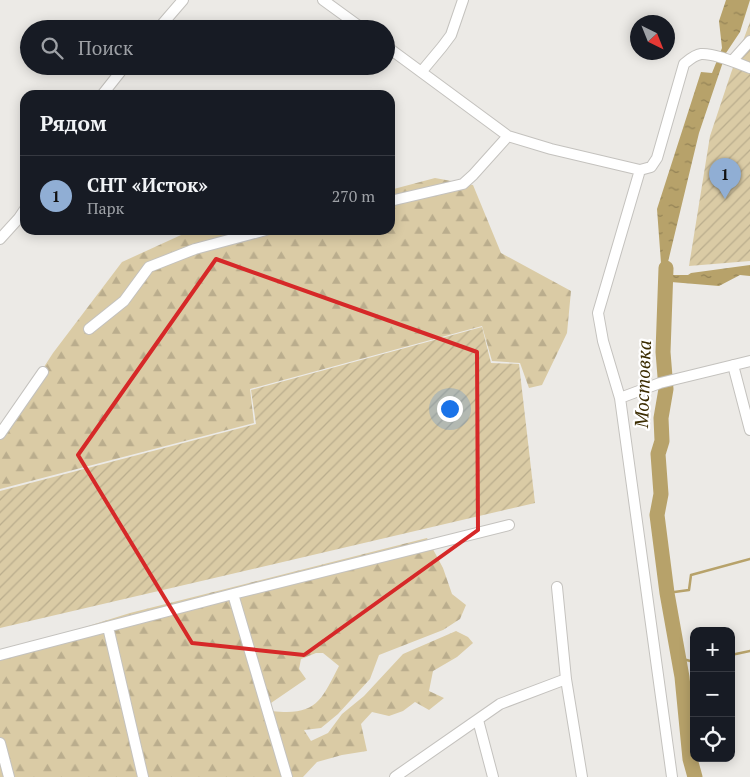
<!DOCTYPE html>
<html lang="ru">
<head>
<meta charset="utf-8">
<style>
  :root { --surface:#171b24; --page:#242831; --text:#f1f3f6; --muted:#9ea1a6; --line:#363941; --accent:#90aed4 }
  body { margin:0; font-family:"PT Serif",serif; background:var(--page); color:var(--text) }
  .controls { position:absolute; right:15px; bottom:15px; display:grid; overflow:hidden; border-radius:10px; box-shadow:0 2px 12px #0003 }
  .controls button { width:45px; height:45px; display:grid; place-items:center; padding:0; border:0; border-bottom:1px solid var(--line); background:var(--surface); color:var(--text); font:25px sans-serif }
  .compass { position:absolute; left:630px; top:15px; width:45px; height:45px; border-radius:50%; background:var(--surface); box-shadow:0 2px 12px #0003; rotate:137deg }
  .you { position:absolute; left:449px; top:408px; width:18px; height:18px; margin:-12px; border:4px solid #fff; border-radius:50%; background:#1a73e8; box-shadow:0 0 0 8px #1a73e833 }
  .badge { display:grid; place-items:center; width:32px; height:32px; border-radius:50%; background:var(--accent); color:#111; font-size:16px; font-weight:700 }
  .pin { position:absolute; translate:-50% -41px; filter:drop-shadow(0 1px 2px #0008) }
  .pin::after { content:''; position:absolute; top:26px; width:18px; height:15px; background:inherit; clip-path:polygon(0 0,100% 0,50% 100%) }
  .list { margin:0; padding:0; list-style:none }
  h2 { display:flex; justify-content:space-between; align-items:center; height:65px; margin:0; padding:0 20px; font-size:21px }
  h2 small { font-size:16px; font-weight:400; color:var(--muted) }
  .list li { display:grid; grid-template-columns:32px 1fr auto; gap:15px; align-items:center; box-sizing:border-box; height:80px; padding:0 20px; border-top:1px solid var(--line) }
  .list b { display:block; font-size:19px; white-space:nowrap }
  .list p { margin:0; font-size:16px; white-space:nowrap; color:var(--muted) }
  .list em { font-size:16px; font-style:normal; color:var(--muted) }
  .icon { flex:none; width:28px; height:28px; fill:none; stroke:currentColor; stroke-width:2; stroke-linecap:round; stroke-linejoin:round }
  .map { position:relative; flex:none; width:750px; height:777px; overflow:hidden }
  .search { position:absolute; background:var(--surface); box-shadow:0 2px 12px #0003; left:20px; top:20px; width:375px; height:55px; display:flex; align-items:center; gap:12px; box-sizing:border-box; padding:0 18px; border-radius:28px; color:var(--muted); font-size:19px }
  .panel { position:absolute; background:var(--surface); box-shadow:0 2px 12px #0003; left:20px; top:90px; width:375px; height:145px; border-radius:15px }
  .map>svg:first-child { display:block }
  .forest { fill:url(#forest-firs); fill-rule:evenodd }
  .garden { fill:url(#garden-furrows) }
  .water { fill:url(#water-ripples) }
  .lines { fill:none; stroke-linecap:round; stroke-linejoin:round }
  .stream { stroke:#b7a26a; stroke-width:2.5 }
  .river { stroke:#b7a26a; stroke-width:15 }
  .minor-casing { stroke:#c4c2be; stroke-width:12 }
  .minor { stroke:#fff; stroke-width:10 }
  .marked { fill:none; stroke:#d62828; stroke-width:4; stroke-linejoin:round }
  .labels { text-anchor:middle; dominant-baseline:central; stroke-width:4.5; stroke-linejoin:round; paint-order:stroke }
  .water-label { font-size:19px; font-style:italic; fill:#3b2c00; stroke:#fff }
</style>
</head>
<body>
<div class="map">
<svg width="750" height="777" viewBox="0 0 750 777">
  <defs>
    <pattern id="forest-firs" width="22" height="20" patternUnits="userSpaceOnUse" patternTransform="scale(1.25)"><rect width="22" height="20" fill="#dacba5"/><path d="M5 1l3.5 6h-7zM16 11l3.5 6h-7z" fill="#baad8d"/></pattern>
    <pattern id="garden-furrows" width="10" height="10" patternUnits="userSpaceOnUse" patternTransform="scale(1.25)"><rect width="10" height="10" fill="#dacba5"/><path d="M-1 1l2-2M0 10L10 0M9 11l2-2" fill="none" stroke="#baad8d"/></pattern>
    <pattern id="water-ripples" width="26" height="14" patternUnits="userSpaceOnUse" patternTransform="scale(1.25)"><rect width="26" height="14" fill="#b7a26a"/><path d="M2 4q2-2 4 0t4 0M15 11q2-2 4 0t4 0" fill="none" stroke="#948356"/></pattern>
  </defs>
  <rect width="100%" height="100%" fill="#eceae6"/>
  <path class="forest" d="M 435,178 L 473,185 L 501,253 L 571,291 L 567,333 L 542,385 L 529,388 L 520,363 L 492,361 L 482,326 L 250,389 L 254,423 L 0,489 L 0,434 L 2,432 L 53,353 L 122,262 L 192,230 L 390,230 L 390,190 Z
    M 427,538 L 443,568 L 452,594 L 466,605 L 460,619 L 443,630 L 379,655 L 370,679 L 338,714 L 321,728 L 304,730 L 311,741 L 328,733 L 342,714 L 364,696 L 403,654 L 456,631 L 468,637 L 473,643 L 457,657 L 433,671 L 429,691 L 444,698 L 429,710 L 415,702 L 403,711 L 389,716 L 372,712 L 361,724 L 367,751 L 342,755 L 317,762 L 303,777 L 0,777 L 0,650 L 69,632 L 130,613 ZM 316,653 L 323,653 L 339,666 C 321,701 316,716 272,711 L 271,703 L 306,679 L 299,669 L 301,659 Z"/>
  <path class="garden" d="M 750,22 L 750,261 L 689,266 L 710,136 L 731,73 Z
    M 482,327 L 491,363 L 519,364 L 535,503 L 0,628 L 0,491 L 256,424 L 251,390 Z"/>
  <path class="water" d="M 726,0 L 750,0 L 740,32 L 726,53 L 699,133 L 668,262 L 670,275 L 688,275 L 691,273 L 750,265 L 750,276 L 740,275 L 719,286 L 671,282 L 666,287 L 659,277 L 661,263 L 657,209 L 701,72 L 712,73 L 722,48 L 719,21 Z"/>
  <g class="lines">
    <path class="stream" d="M 667,593 L 689,590 L 691,575 L 750,559
      M 731,655 L 750,651
      M 679,658 L 694,662"/>
    <path class="river" d="M 666,268 L 663,352 L 666,389 L 661,418 L 662,441 L 658,454 L 661,494 L 657,515 L 667,593 L 682,677 L 690,759 L 695,777"/>
    <g class="minor-casing">
      <path id="minor" d="M 323,0 L 363,29
        M 158,29 L 183,0
        M 386,46 L 508,136 L 551,149 L 640,170
        M 732,61 L 750,41
        M 422,71 L 442,47 L 451,35 L 463,0
        M 102,95 L 125,66
        M 640,170 L 598,313 L 603,341 L 620,398 L 672,777
        M 640,170 L 651,167 L 657,158 L 684,64 C 689,60 694,55 701,54 C 714,53 737,63 750,68
        M 390,201 L 463,184 L 473,175 L 508,136
        M 0,239 L 19,218 L 25,209
        M 89,329 L 124,301 L 149,267 L 195,249 L 266,230
        M 733,365 L 750,430
        M 620,398 L 660,383 L 750,361
        M 0,434 L 43,372
        M 557,587 L 566,679 L 582,777
        M 233,594 L 287,777
        M 108,627 L 143,777
        M 0,655 L 233,594 L 509,525
        M 478,720 L 493,777
        M 0,743 L 9,777
        M 395,777 L 500,704 L 566,679"/>
    </g>
    <use href="#minor" class="minor"/>
  </g>
  <path class="marked" d="M 216,259 L 477,352 L 478,530 L 304,655 L 192,643 L 78,455 Z"/>
  <g class="labels">
    <g class="water-label">
      <text transform="translate(642 384) rotate(-88)">Мостовка</text>
    </g>
  </g>
</svg>
<div class="controls">
<button>+</button>
<button>−</button>
<button><svg class="icon" aria-label="locate" viewBox="0 0 24 24"><circle cx="12" cy="12" r="6"/><path d="M12 2v4M12 18v4M2 12h4M18 12h4"/></svg></button>
</div>
<svg class="compass" viewBox="-18 -18 36 36"><path d="M0-13l5 13h-10z" fill="#e53935"/><path d="M0 13l5-13h-10z" fill="#9ea1a6"/></svg>
<div class="you"></div>
<div class="pin badge" style="left:725px;top:199px">1</div>
<div class="search"><svg class="icon" aria-label="search" viewBox="0 0 24 24"><circle cx="10" cy="10" r="6"/><path d="M15 15l6 6"/></svg>Поиск</div>
<section class="panel">
<h2>Рядом<small></small></h2>
<ul class="list">
<li><span class="badge">1</span><div><b>СНТ «Исток»</b><p>Парк</p></div><em>270 m</em></li>
</ul>
</section>
</div>
</body>
</html>
